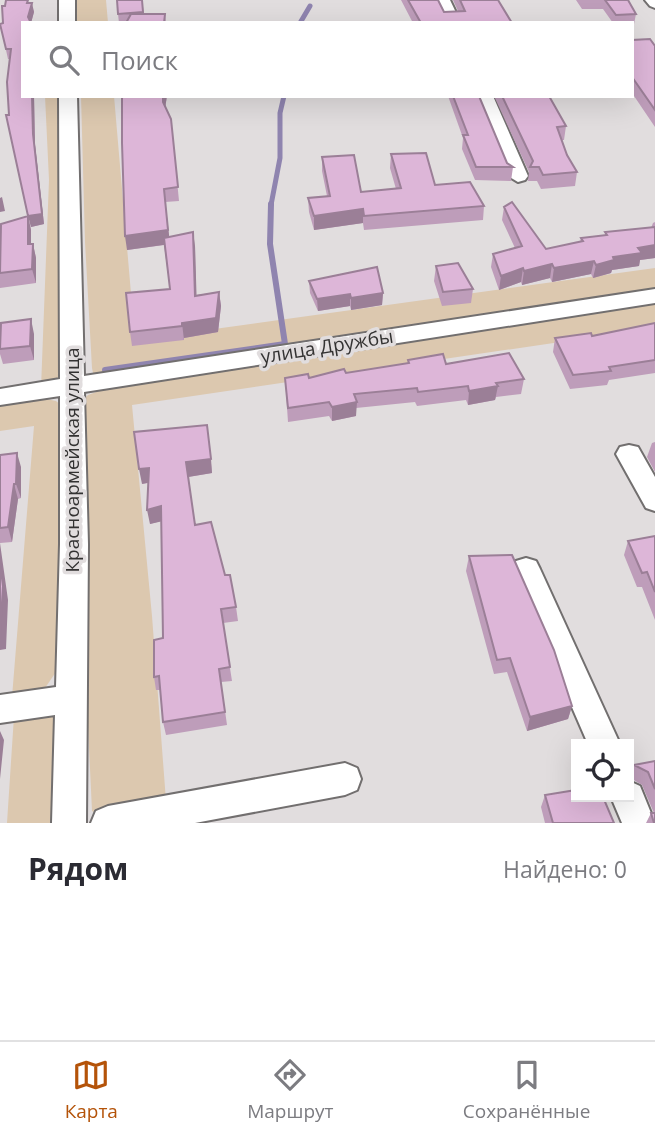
<!DOCTYPE html>
<html lang="ru">
<head>
<meta charset="utf-8">
<style>
  :root { --surface:#fff; --page:#f7f7f7; --text:#2b2b33; --muted:#7c7c81; --line:#e1e1e2; --accent:#b45309 }
  body { margin:0; font-family:"Open Sans",sans-serif; background:var(--page); color:var(--text) }
  .controls { position:absolute; right:21px; bottom:21px; display:grid; overflow:hidden; border-radius:0px; box-shadow:0 7px 28px #0002 }
  .controls button { width:63px; height:63px; display:grid; place-items:center; padding:0; border:0; border-bottom:2px solid var(--line); background:var(--surface); color:var(--text); font:35px sans-serif }
  .list { margin:0; padding:0; list-style:none }
  h2 { display:flex; justify-content:space-between; align-items:center; height:91px; margin:0; padding:0 28px; font-size:30px }
  h2 small { font-size:23px; font-weight:400; color:var(--muted) }
  .icon { flex:none; width:38px; height:38px; fill:none; stroke:currentColor; stroke-width:2; stroke-linecap:round; stroke-linejoin:round }
  .map { position:relative; flex:none; width:655px; height:823px; overflow:hidden }
  .search { position:absolute; background:var(--surface); box-shadow:0 7px 28px #0002; left:21px; right:21px; top:21px; height:77px; display:flex; align-items:center; gap:18px; box-sizing:border-box; padding:0 24px; border-radius:0px; color:var(--muted); font-size:26px }
  .sheet { height:217px; background:var(--surface) }
  nav { display:flex; justify-content:space-around; align-items:center; box-sizing:border-box; height:98px; border-top:2px solid var(--line); background:var(--surface); font-size:19px; color:var(--muted) }
  nav a { display:grid; justify-items:center; gap:4px }
  nav .on { color:var(--accent) }
  .map>svg:first-child { display:block }
  .green { fill:#dcc8af }
  .lines { fill:none; stroke-linecap:round; stroke-linejoin:round }
  .stream-far1 { stroke:#8f84af; stroke-width:5 }
  .stream { stroke:#8f84af; stroke-width:6 }
  .minor-casing { stroke:#726f6f; stroke-width:4 }
  .minor { fill:#fff; fill-rule:evenodd }
  .wall { fill:#be9dba }
  .shaded-wall { fill:#9b7f97 }
  .building { fill:#ddb6d8; stroke:#9b7f97; stroke-width:2 }
  .labels { text-anchor:middle; dominant-baseline:central; stroke-width:7; stroke-linejoin:round; paint-order:stroke }
  .street-label { font-size:19px; fill:#333232; stroke:#e1ddde }
</style>
</head>
<body>
<div class="map">
<svg width="655" height="823" viewBox="0 0 655 823">
  <rect width="100%" height="100%" fill="#e1ddde"/>
  <path class="green" d="M 74,0 L 106,0 L 108,23 L 76,23 Z
    M 45,96 L 68,96 L 68,378 L 41,388 L 49,180 Z
    M 81,96 L 114,96 L 135,340 L 655,268 L 655,292 L 98,375 L 93,373 L 92,368 L 85,242 Z
    M 655,304 L 655,328 L 132,405 L 152,616 L 166,801 L 97,814 L 92,811 L 78,514 L 82,401 L 88,395 L 107,388 Z
    M 41,398 L 56,401 L 62,406 L 58,661 L 56,672 L 45,688 L 12,697 L 34,426 L 0,431 L 0,403 Z
    M 50,714 L 55,718 L 57,729 L 57,823 L 7,823 L 14,716 Z"/>
  <g class="lines">
    <path class="stream-far1" d="M 300,23 L 310,6
      M 271,205 L 280,158 L 280,113 L 284,96"/>
    <path class="stream" d="M 105,370 L 285,344 L 270,244 L 271,204"/>
    <g class="minor-casing">
      <path id="minor" d="M 59,0 L 75,0 L 75,23 L 59,23 Z
        M 434,0 L 450,0 L 461,23 L 445,23 Z
        M 645,0 L 655,0 L 655,8 L 650,6 Z
        M 59,96 L 77,96 L 84,376 L 655,289 L 655,303 L 84,392 L 88,544 L 86,823 L 52,823 L 55,715 L 0,723 L 0,695 L 56,687 L 60,544 L 60,396 L 0,405 L 0,389 L 60,379 Z
        M 475,96 L 493,96 L 528,176 L 525,180 L 518,182 L 508,176 Z
        M 629,445 L 638,447 L 655,477 L 655,511 L 646,508 L 616,454 L 620,447 Z
        M 526,558 L 536,561 L 540,569 L 620,744 L 588,744 L 512,569 L 516,561 Z
        M 345,763 L 357,768 L 361,779 L 357,790 L 345,795 L 195,823 L 91,823 L 96,811 L 108,806 Z
        M 629,781 L 640,786 L 655,823 L 622,823 L 611,797 L 629,797 Z"/>
    </g>
    <use href="#minor" class="minor"/>
  </g>
  <path class="wall" d="M 142,0 L 144,14 L 165,14 L 166,23 L 119,23 L 118,14 Z
    M 401,0 L 438,0 L 444,12 L 458,11 L 453,0 L 498,0 L 512,23 L 413,23 Z
    M 576,0 L 628,0 L 636,14 L 634,24 L 632,24 L 632,23 L 613,23 L 603,9 L 582,9 Z
    M 31,3 L 34,12 L 31,23 L 23,96 L 34,96 L 35,145 L 44,224 L 31,227 L 9,115 L 10,59 L 8,59 L 0,23 L 3,23 Z
    M 632,40 L 655,46 L 655,127 L 632,93 Z
    M 167,96 L 165,107 L 171,119 L 179,201 L 165,202 L 169,237 L 195,246 L 196,295 L 219,292 L 221,306 L 218,332 L 184,338 L 184,340 L 132,346 L 130,332 L 170,289 L 164,245 L 127,250 Z
    M 448,96 L 479,96 L 507,163 L 513,167 L 511,181 L 475,180 L 462,149 L 463,138 Z
    M 494,96 L 549,96 L 566,126 L 564,140 L 562,140 L 567,155 L 577,172 L 575,186 L 541,189 L 537,181 L 528,181 L 529,172 Z
    M 391,154 L 435,185 L 484,206 L 483,220 L 364,230 L 363,223 L 314,230 L 309,212 L 308,198 L 327,196 L 322,171 L 322,157 L 361,192 L 396,189 L 390,168 Z
    M 504,207 L 546,249 L 580,242 L 581,238 L 605,235 L 605,232 L 651,228 L 653,223 L 655,222 L 655,258 L 640,260 L 639,266 L 612,270 L 611,273 L 593,278 L 591,274 L 552,282 L 550,278 L 522,285 L 521,282 L 499,290 L 491,267 L 493,254 L 515,248 L 502,220 Z
    M 28,216 L 31,230 L 31,244 L 33,244 L 36,258 L 36,283 L 0,288 L 0,237 Z
    M 436,266 L 473,289 L 471,303 L 442,306 L 434,281 Z
    M 309,281 L 383,293 L 382,305 L 351,310 L 350,306 L 318,311 L 310,293 Z
    M 655,323 L 655,373 L 609,380 L 607,385 L 570,389 L 553,352 L 555,338 L 592,336 Z
    M 0,334 L 34,334 L 34,360 L 3,364 L 0,354 Z
    M 408,360 L 446,364 L 524,379 L 521,394 L 496,397 L 495,400 L 468,405 L 466,400 L 417,406 L 415,402 L 356,408 L 356,416 L 332,421 L 329,416 L 288,422 L 285,378 L 309,378 L 346,373 L 408,363 Z
    M 207,425 L 212,473 L 188,477 L 195,525 L 225,575 L 236,607 L 238,621 L 223,623 L 232,681 L 221,682 L 227,725 L 166,735 L 163,722 L 160,690 L 156,690 L 154,677 L 163,638 L 161,521 L 150,524 L 148,483 L 142,484 Z
    M 655,442 L 655,472 L 647,457 L 652,443 Z
    M 0,455 L 21,467 L 21,498 L 18,499 L 12,542 L 0,543 Z
    M 655,536 L 655,620 L 642,587 L 637,587 L 624,555 L 628,541 Z
    M 469,556 L 572,706 L 568,719 L 527,731 L 507,672 L 494,674 L 466,571 Z
    M 655,761 L 655,823 L 646,823 L 651,813 L 654,813 L 642,785 L 629,777 L 634,765 Z
    M 545,795 L 614,823 L 545,823 L 541,807 Z"/>
  <path class="shaded-wall" d="M 32,3 L 34,12 L 31,23 L 28,17 Z
    M 32,96 L 34,96 L 35,145 L 44,224 L 31,227 L 28,216 L 33,134 Z
    M 163,96 L 167,96 L 164,115 L 163,102 Z
    M 164,189 L 170,244 L 127,250 L 125,236 Z
    M 2,197 L 5,211 L 0,212 L 0,198 Z
    M 363,209 L 363,223 L 314,230 L 314,216 Z
    M 28,216 L 31,230 L 31,259 L 28,244 Z
    M 193,232 L 195,246 L 197,310 L 195,296 Z
    M 33,244 L 36,258 L 36,283 L 32,269 Z
    M 655,245 L 655,258 L 640,260 L 639,266 L 612,270 L 611,273 L 593,278 L 596,265 L 613,257 L 638,248 Z
    M 594,261 L 591,274 L 552,282 L 554,268 Z
    M 552,264 L 550,278 L 522,285 L 524,271 Z
    M 523,268 L 521,282 L 499,290 L 501,276 Z
    M 219,292 L 221,306 L 218,332 L 184,338 L 184,340 L 182,323 Z
    M 383,293 L 382,305 L 351,310 L 351,298 Z
    M 350,294 L 350,306 L 318,311 L 317,299 Z
    M 31,319 L 34,334 L 34,360 L 30,346 Z
    M 498,386 L 495,400 L 468,405 L 469,391 Z
    M 357,402 L 356,416 L 332,421 L 332,407 Z
    M 17,453 L 21,467 L 21,498 L 16,484 Z
    M 211,459 L 212,473 L 188,477 L 186,462 Z
    M 149,468 L 151,482 L 142,484 L 139,469 Z
    M 14,484 L 18,499 L 12,542 L 8,527 Z
    M 161,506 L 163,521 L 150,524 L 147,510 Z
    M 0,543 L 8,600 L 6,649 L 0,650 Z
    M 572,706 L 568,719 L 527,731 L 530,717 Z
    M 0,731 L 4,740 L 0,779 Z"/>
  <path class="building" d="M 6,0 L 28,0 L 27,3 L 32,3 L 28,17 L 31,23 L 23,23 L 23,96 L 32,96 L 33,134 L 42,214 L 28,216 L 6,115 L 9,115 L 7,82 L 11,49 L 6,49 L 0,24 L 3,23 L 2,6 L 5,6 Z
    M 117,0 L 142,0 L 143,12 L 118,14 Z
    M 408,0 L 438,0 L 444,12 L 465,11 L 460,0 L 498,0 L 512,23 L 421,23 Z
    M 605,0 L 628,0 L 636,14 L 616,15 Z
    M 131,14 L 165,14 L 164,23 L 126,23 Z
    M 650,39 L 655,46 L 655,110 L 632,77 L 632,40 Z
    M 122,96 L 163,96 L 163,102 L 171,119 L 178,187 L 164,189 L 168,230 L 125,236 L 122,143 Z
    M 453,96 L 479,96 L 507,163 L 513,167 L 476,167 L 463,135 L 468,135 Z
    M 502,96 L 549,96 L 566,126 L 557,127 L 567,155 L 577,172 L 543,175 L 539,167 L 530,167 L 533,161 Z
    M 426,153 L 435,185 L 470,182 L 484,206 L 364,216 L 363,209 L 314,216 L 308,198 L 330,196 L 322,157 L 354,155 L 361,192 L 401,188 L 391,154 Z
    M 512,202 L 546,249 L 583,241 L 581,238 L 607,235 L 605,232 L 655,227 L 655,245 L 638,248 L 642,253 L 613,257 L 614,260 L 596,265 L 594,261 L 554,268 L 552,264 L 524,271 L 523,268 L 501,276 L 493,254 L 522,246 L 504,207 Z
    M 28,216 L 28,244 L 33,244 L 32,269 L 0,273 L 1,224 Z
    M 193,232 L 195,296 L 219,292 L 216,318 L 182,323 L 182,326 L 130,332 L 126,293 L 170,289 L 164,238 Z
    M 458,263 L 473,289 L 443,292 L 436,266 Z
    M 377,267 L 383,293 L 351,298 L 350,294 L 317,299 L 309,281 Z
    M 31,319 L 30,346 L 0,349 L 1,323 Z
    M 655,323 L 655,360 L 609,367 L 611,371 L 573,375 L 555,338 L 591,333 L 592,336 Z
    M 509,353 L 524,379 L 496,383 L 498,386 L 469,391 L 468,386 L 418,392 L 417,388 L 354,394 L 357,402 L 332,407 L 329,402 L 288,408 L 285,378 L 308,374 L 309,378 L 344,369 L 346,373 L 409,363 L 408,360 L 443,354 L 446,364 Z
    M 207,425 L 211,459 L 186,462 L 195,525 L 211,522 L 225,575 L 230,575 L 236,607 L 221,609 L 230,667 L 219,669 L 225,712 L 163,722 L 159,676 L 154,677 L 154,640 L 163,638 L 161,506 L 147,510 L 149,468 L 139,469 L 134,432 Z
    M 17,453 L 16,484 L 14,484 L 8,527 L 0,528 L 0,455 Z
    M 655,536 L 655,592 L 647,572 L 642,573 L 628,541 Z
    M 512,555 L 554,650 L 572,706 L 530,717 L 510,658 L 497,660 L 469,556 Z
    M 0,563 L 3,586 L 0,635 Z
    M 655,761 L 655,789 L 648,772 L 634,765 Z
    M 576,790 L 576,797 L 603,797 L 614,823 L 553,823 L 545,795 Z
    M 651,813 L 655,813 L 655,823 L 654,823 Z"/>
  <g class="labels">
    <g class="street-label">
      <text transform="translate(327 346) rotate(-9)">улица Дружбы</text>
      <text transform="translate(72 460) rotate(-90)">Красноармейская улица</text>
    </g>
  </g>
</svg>
<div class="controls">
<button><svg class="icon" aria-label="locate" viewBox="0 0 24 24"><circle cx="12" cy="12" r="6"/><path d="M12 2v4M12 18v4M2 12h4M18 12h4"/></svg></button>
</div>
<div class="search"><svg class="icon" aria-label="search" viewBox="0 0 24 24"><circle cx="10" cy="10" r="6"/><path d="M15 15l6 6"/></svg>Поиск</div>
</div>
<section class="sheet">
<h2>Рядом<small>Найдено: 0</small></h2>
<ul class="list">
</ul>
</section>
<nav>
<a class="on"><svg class="icon" aria-label="map" viewBox="0 0 24 24"><path d="M3 6l6-2 6 2 6-2v14l-6 2-6-2-6 2zM9 4v14M15 6v14"/></svg>Карта</a>
<a><svg class="icon" aria-label="directions" viewBox="0 0 24 24"><path d="M12 3l9 9-9 9-9-9zM9 14v-3h6M13 9l2 2-2 2"/></svg>Маршрут</a>
<a><svg class="icon" aria-label="saved" viewBox="0 0 24 24"><path d="M7 4h10v16l-5-4-5 4z"/></svg>Сохранённые</a>
</nav>
</body>
</html>
